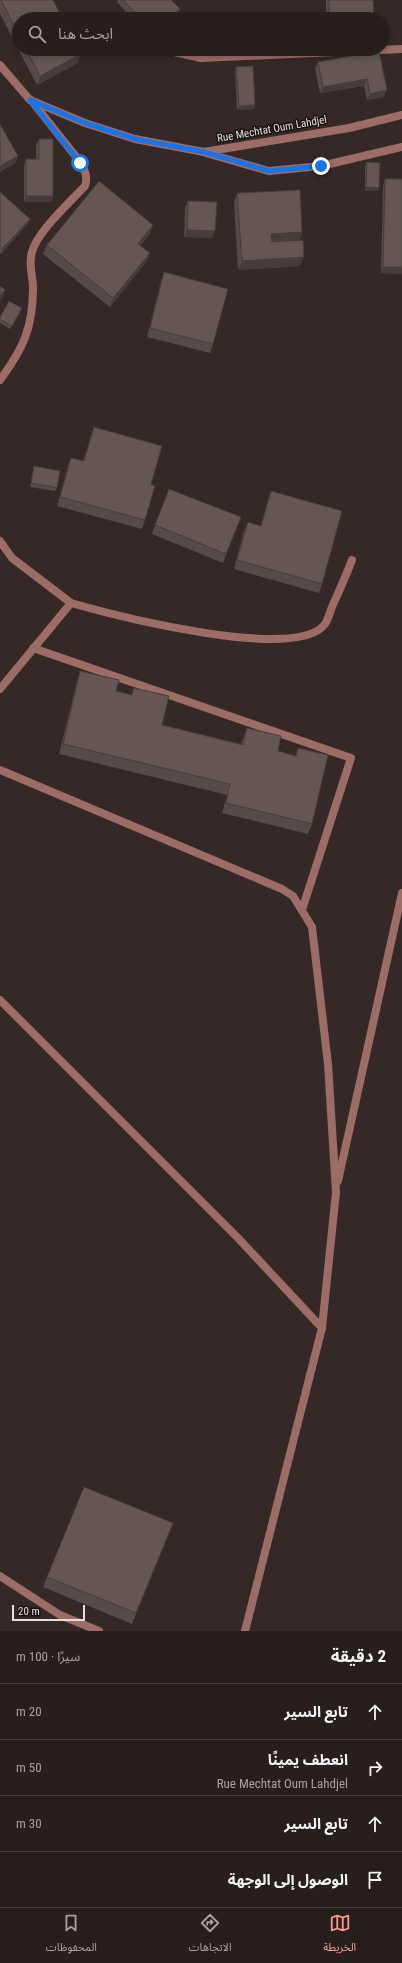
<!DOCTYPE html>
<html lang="ar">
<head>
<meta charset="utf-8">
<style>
  :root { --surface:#281e1c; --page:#302725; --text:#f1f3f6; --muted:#a5a2a3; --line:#443c3b; --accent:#f59c92 }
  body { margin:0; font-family:"Roboto Condensed","Noto Sans Arabic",sans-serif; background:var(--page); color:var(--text); direction:rtl }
  .scale { position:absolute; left:12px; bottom:10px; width:73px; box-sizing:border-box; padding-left:4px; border:2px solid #e7dedd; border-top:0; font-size:11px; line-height:14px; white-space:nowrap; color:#e7dedd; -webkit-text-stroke:3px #191212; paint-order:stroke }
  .stop { position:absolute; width:12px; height:12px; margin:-9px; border:3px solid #1a73e8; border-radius:50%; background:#fff }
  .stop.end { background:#1a73e8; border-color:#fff; box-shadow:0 1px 4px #0008 }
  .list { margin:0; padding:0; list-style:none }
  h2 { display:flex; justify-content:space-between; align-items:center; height:52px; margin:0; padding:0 16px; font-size:17px }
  h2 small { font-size:13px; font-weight:400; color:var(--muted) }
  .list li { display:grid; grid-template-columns:26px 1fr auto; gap:12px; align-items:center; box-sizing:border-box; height:56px; padding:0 16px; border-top:1px solid var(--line) }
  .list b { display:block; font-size:15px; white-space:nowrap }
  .list p { margin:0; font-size:13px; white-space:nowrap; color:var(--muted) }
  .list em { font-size:13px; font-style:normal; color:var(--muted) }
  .icon { flex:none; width:22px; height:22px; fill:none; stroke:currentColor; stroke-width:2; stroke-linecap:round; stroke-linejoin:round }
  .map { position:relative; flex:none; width:402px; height:1631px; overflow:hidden; direction:ltr }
  .search { position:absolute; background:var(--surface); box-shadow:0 2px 6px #0003; left:12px; right:12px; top:12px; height:44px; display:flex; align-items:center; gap:10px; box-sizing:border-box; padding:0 14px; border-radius:22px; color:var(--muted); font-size:15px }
  .sheet { height:276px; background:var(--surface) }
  nav { display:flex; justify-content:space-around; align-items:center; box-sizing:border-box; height:56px; border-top:1px solid var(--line); background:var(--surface); font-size:11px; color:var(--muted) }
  nav a { display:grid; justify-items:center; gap:2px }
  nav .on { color:var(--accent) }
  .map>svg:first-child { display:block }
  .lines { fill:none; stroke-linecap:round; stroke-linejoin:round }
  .street { stroke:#9c6c66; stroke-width:8 }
  .wall { fill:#574a48 }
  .shaded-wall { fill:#473c3b }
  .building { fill:#655654; stroke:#473c3b }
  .route { stroke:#1a73e8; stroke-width:5 }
  .labels { text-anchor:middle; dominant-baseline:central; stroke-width:3; stroke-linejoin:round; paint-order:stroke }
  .street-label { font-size:11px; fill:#e7dedd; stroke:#191212 }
</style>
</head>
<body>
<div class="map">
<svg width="402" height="1631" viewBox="0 0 402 1631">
  <rect width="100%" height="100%" fill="#352826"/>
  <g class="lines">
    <path class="street" d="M 161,49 L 201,58 L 402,49
      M 0,65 L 30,100 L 85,123 L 135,139 L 204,152 L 349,128 L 402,115
      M 206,153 L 269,171 L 321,166 L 402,147
      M 0,380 C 23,349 33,328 33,288 C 33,276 28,265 32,252 C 37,232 70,202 85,186 C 88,177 85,171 81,163 L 31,100
      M 0,541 L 12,558 L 71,603
      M 33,648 L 351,758 L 302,910
      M 0,689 L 71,603 C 113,615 297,663 325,624 C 328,620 330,612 332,607 C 339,591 346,576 352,560
      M 0,770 L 282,889 L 293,896 L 312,927 L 328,1064 L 336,1192 L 322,1328 L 245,1631
      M 0,1000 L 238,1238 L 322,1328
      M 338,1181 L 402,893
      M 0,1576 L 60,1615 L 99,1631"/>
  </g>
  <path class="wall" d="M 0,0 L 53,0 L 19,19 L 19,49 L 79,49 L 78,63 L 37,85 L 0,14 Z
    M 118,0 L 171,0 L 180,9 L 177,16 L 174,19 L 132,19 L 117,2 Z
    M 326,0 L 373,0 L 374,19 L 326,19 Z
    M 379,51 L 387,90 L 384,97 L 367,100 L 364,86 L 320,93 L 315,69 L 318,62 Z
    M 236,67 L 255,105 L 254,109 L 237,110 L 235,70 Z
    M 39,139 L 51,202 L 24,202 L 24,166 L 26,159 L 36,159 L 36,146 Z
    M 367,162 L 379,188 L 378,191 L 365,191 L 365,166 Z
    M 385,179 L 402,179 L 402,274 L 381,273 L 383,186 Z
    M 0,192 L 30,219 L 27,225 L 1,254 L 0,254 Z
    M 237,193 L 302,232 L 299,240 L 300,266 L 238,270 L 234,202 Z
    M 188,201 L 213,238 L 184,237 L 185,208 Z
    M 150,234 L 140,246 L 150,253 L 146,262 L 110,307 L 43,254 L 47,245 Z
    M 164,272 L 213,344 L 210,353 L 147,337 L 161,281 Z
    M 22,308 L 21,311 L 10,329 L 0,323 L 0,317 Z
    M 94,427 L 151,484 L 145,520 L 142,529 L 57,506 L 68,466 L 71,458 L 83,461 Z
    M 34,466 L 57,488 L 55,491 L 30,487 L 33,470 Z
    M 271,491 L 322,584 L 319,593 L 234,569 L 244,531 L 248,522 L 261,526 L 268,500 Z
    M 241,517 L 223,563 L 152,534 L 155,525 Z
    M 80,671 L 116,691 L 131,695 L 134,688 L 162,725 L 241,744 L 247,728 L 278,751 L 295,756 L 298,748 L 312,824 L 308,834 L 222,813 L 227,795 L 59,754 L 77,681 Z
    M 169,1534 L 132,1624 L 43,1587 L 47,1577 Z"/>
  <path class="shaded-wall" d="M 180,9 L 177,16 L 174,19 L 169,19 Z
    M 81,54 L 78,63 L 37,85 L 40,76 Z
    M 367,79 L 364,86 L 320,93 L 323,87 Z
    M 387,90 L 384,97 L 367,100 L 370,94 Z
    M 255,105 L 254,109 L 237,110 L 239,106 Z
    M 18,156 L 16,163 L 0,172 L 0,166 Z
    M 366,187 L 379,188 L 378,191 L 365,191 Z
    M 26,196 L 53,196 L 51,202 L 24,202 Z
    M 30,219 L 27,225 L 1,254 L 3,248 Z
    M 153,225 L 150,234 L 134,253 L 138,244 Z
    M 187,230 L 215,231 L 213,238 L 184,237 Z
    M 302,232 L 299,241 L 268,243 L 271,234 Z
    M 150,253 L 146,262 L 110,307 L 113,298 Z
    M 304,257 L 300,266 L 238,270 L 242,261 Z
    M 383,267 L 402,267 L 402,274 L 381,273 Z
    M 5,290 L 3,297 L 0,300 L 0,296 Z
    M 173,1523 L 169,1534 L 132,1624 L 136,1613 Z"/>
  <path class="building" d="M 1,0 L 53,0 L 63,19 L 19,19 L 19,35 Z
    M 123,0 L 171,0 L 180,9 L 169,19 L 141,19 Z
    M 329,0 L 373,0 L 374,19 L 329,19 Z
    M 26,49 L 79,49 L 81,54 L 40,76 Z
    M 379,51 L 387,90 L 370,94 L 367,79 L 323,87 L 318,62 Z
    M 253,66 L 255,105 L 239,106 L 236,67 Z
    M 0,124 L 18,156 L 0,166 Z
    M 39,139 L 53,139 L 53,196 L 26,196 L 26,159 L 39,159 Z
    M 367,162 L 380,163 L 379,188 L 366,187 Z
    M 385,179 L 402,179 L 402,267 L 383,267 Z
    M 99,181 L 153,225 L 138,244 L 150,253 L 113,298 L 47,245 Z
    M 300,190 L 302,232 L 271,234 L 272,242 L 303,240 L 304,257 L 242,261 L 237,193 Z
    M 0,192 L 30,219 L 3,248 L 0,245 Z
    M 188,201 L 217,202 L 215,231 L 187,230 Z
    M 164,272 L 228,289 L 213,344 L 150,328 Z
    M 0,286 L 5,290 L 0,296 Z
    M 9,301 L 22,308 L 12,326 L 0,319 L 0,317 Z
    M 94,427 L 162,446 L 151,484 L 155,486 L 145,520 L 60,497 L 71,458 L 84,461 Z
    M 34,466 L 60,471 L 57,488 L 31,483 Z
    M 169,489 L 241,517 L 226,554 L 155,525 Z
    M 271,491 L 342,511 L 322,584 L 237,560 L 248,522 L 261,526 Z
    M 80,671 L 119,680 L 116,691 L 132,695 L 134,688 L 169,696 L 162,725 L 243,745 L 247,728 L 281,736 L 278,751 L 296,756 L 298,748 L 328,755 L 312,824 L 226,803 L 230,784 L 63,744 Z
    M 84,1487 L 173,1523 L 136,1613 L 47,1577 Z"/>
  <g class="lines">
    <path class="route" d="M 80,163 L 30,100 L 85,123 L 135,139 L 204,152 L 269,171 L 321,166"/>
  </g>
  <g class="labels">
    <g class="street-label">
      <text transform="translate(272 129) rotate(-10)">Rue Mechtat Oum Lahdjel</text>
    </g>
  </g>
</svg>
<div class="scale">20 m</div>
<div class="stop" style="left:80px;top:163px"></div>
<div class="stop end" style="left:321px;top:166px"></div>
<div class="search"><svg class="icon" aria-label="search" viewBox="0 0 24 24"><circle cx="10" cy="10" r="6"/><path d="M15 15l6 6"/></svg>ابحث هنا</div>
</div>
<section class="sheet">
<h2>2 دقيقة<small>سيرًا · 100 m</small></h2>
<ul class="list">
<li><svg class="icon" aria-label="ahead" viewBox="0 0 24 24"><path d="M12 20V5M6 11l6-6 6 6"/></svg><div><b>تابع السير</b></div><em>20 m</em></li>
<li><svg class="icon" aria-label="right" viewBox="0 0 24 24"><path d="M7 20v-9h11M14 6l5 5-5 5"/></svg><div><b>انعطف يمينًا</b><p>Rue Mechtat Oum Lahdjel</p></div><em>50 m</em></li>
<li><svg class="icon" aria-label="ahead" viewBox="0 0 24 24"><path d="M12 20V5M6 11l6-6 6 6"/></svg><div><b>تابع السير</b></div><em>30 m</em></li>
<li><svg class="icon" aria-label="arrive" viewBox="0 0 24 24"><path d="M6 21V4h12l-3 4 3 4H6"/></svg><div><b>الوصول إلى الوجهة</b></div></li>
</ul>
</section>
<nav>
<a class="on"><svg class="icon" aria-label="map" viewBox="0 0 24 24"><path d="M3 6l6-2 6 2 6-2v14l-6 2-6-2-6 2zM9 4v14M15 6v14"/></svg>الخريطة</a>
<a><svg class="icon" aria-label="directions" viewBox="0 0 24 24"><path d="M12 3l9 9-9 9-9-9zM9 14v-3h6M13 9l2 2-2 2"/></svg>الاتجاهات</a>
<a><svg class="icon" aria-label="saved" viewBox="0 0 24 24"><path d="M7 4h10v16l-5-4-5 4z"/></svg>المحفوظات</a>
</nav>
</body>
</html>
